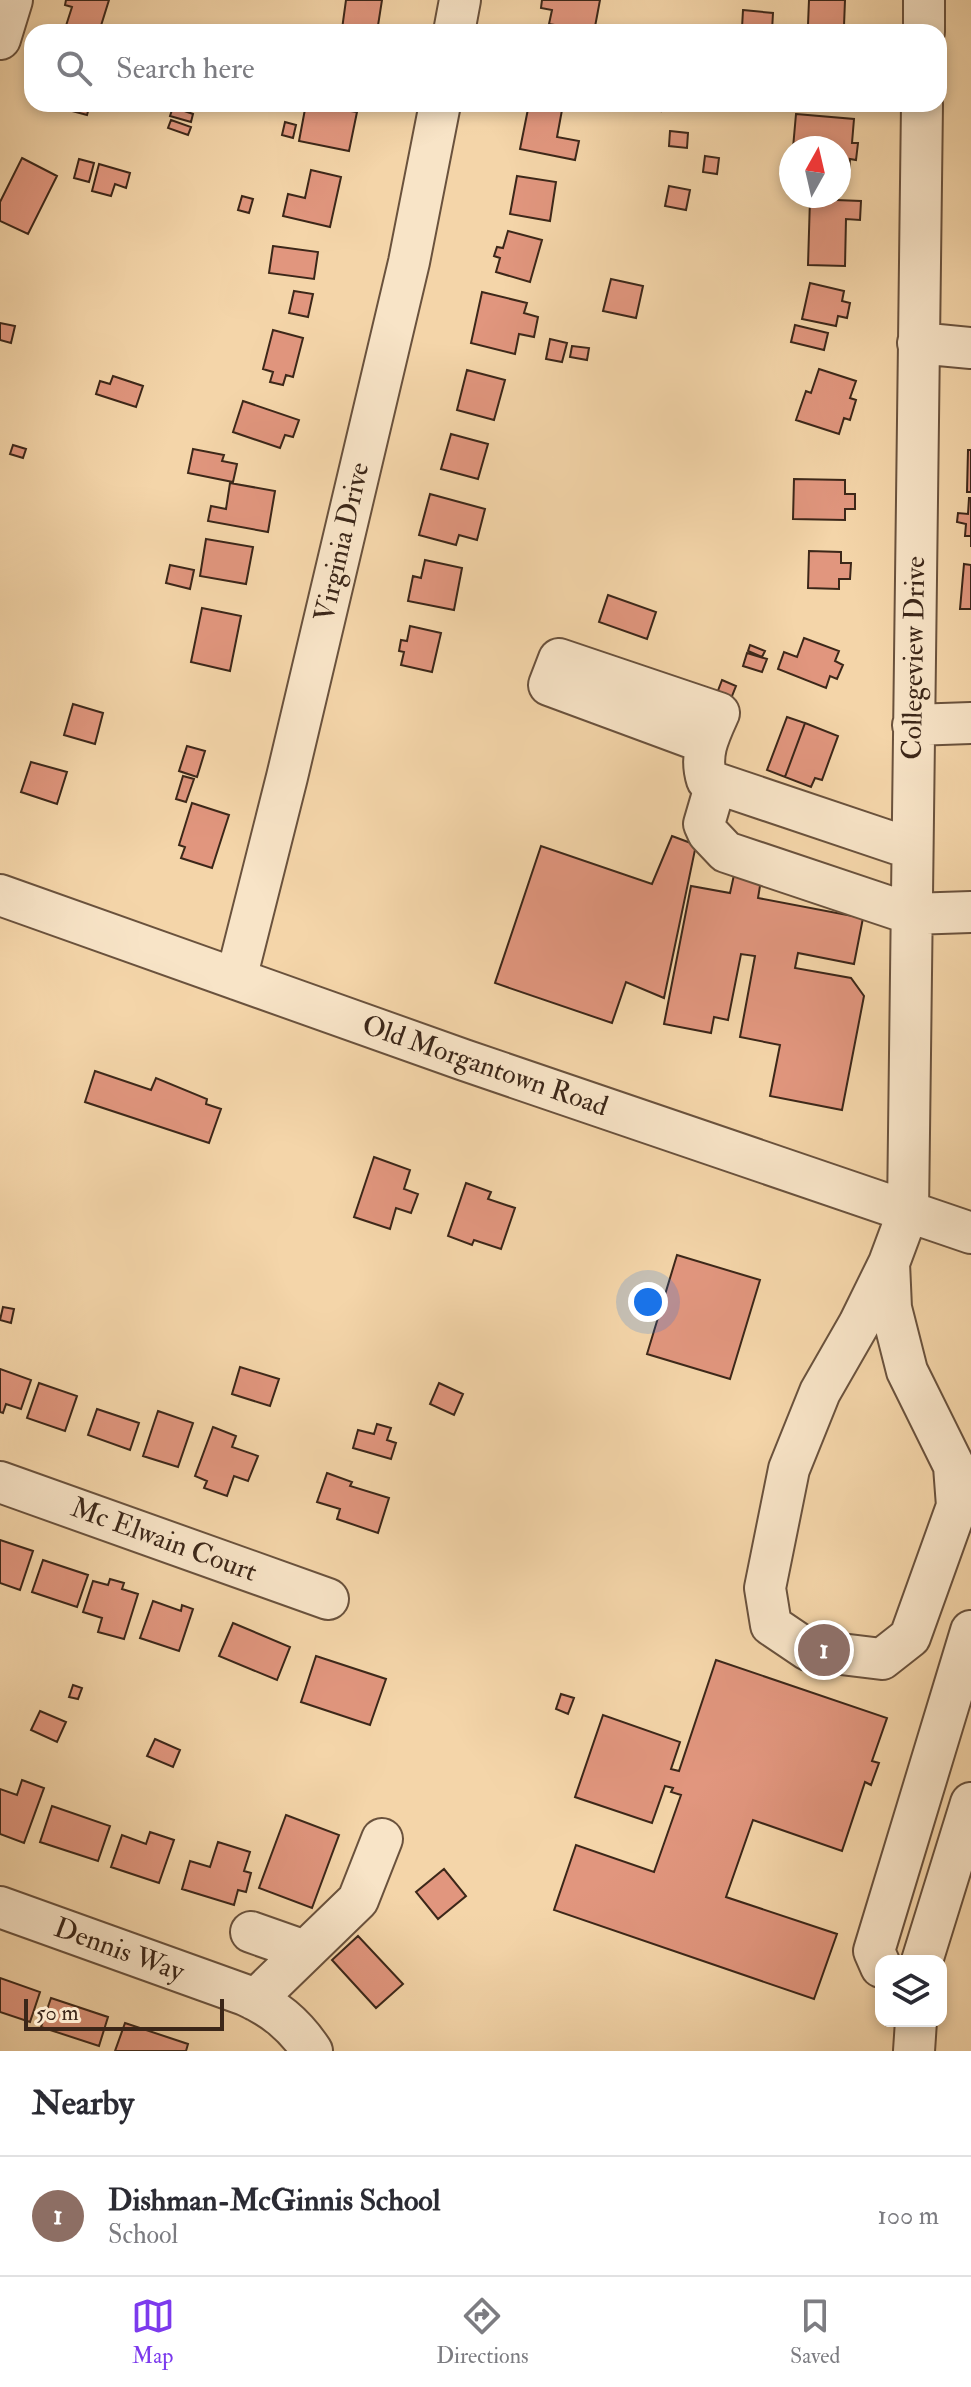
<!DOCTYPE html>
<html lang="en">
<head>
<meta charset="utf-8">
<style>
  :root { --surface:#fff; --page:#f2f2f3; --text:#2b2b33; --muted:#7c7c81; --line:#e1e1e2; --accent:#7c3aed }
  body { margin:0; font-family:"IM FELL Double Pica",serif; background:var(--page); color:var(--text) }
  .controls { position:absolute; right:24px; bottom:24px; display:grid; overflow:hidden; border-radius:16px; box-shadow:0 4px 12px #0003 }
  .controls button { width:72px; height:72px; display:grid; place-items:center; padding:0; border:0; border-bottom:2px solid var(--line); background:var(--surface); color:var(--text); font:40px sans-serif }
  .compass { position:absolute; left:779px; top:136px; width:72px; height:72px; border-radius:50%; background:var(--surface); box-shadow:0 4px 12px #0003; rotate:8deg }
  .scale { position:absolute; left:24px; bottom:20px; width:200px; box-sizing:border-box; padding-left:8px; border:4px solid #3c2719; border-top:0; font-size:22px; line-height:28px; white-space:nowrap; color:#3c2719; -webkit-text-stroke:6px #f8e4c7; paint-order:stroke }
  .you { position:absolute; left:648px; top:1302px; width:28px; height:28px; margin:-20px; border:6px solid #fff; border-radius:50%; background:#1a73e8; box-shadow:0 0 0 12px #1a73e833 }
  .badge { display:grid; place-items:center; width:52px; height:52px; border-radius:50%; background:var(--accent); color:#fff; font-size:26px; font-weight:700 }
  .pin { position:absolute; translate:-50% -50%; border:4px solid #fff; box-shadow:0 2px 8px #0006 }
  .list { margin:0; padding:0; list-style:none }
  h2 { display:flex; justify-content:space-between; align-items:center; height:104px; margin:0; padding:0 32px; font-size:34px }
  h2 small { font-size:26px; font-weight:400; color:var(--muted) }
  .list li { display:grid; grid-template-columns:52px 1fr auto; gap:24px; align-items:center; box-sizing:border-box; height:120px; padding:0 32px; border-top:2px solid var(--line) }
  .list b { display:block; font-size:30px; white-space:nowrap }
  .list p { margin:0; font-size:26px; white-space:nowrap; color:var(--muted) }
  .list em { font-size:26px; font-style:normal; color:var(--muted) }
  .icon { flex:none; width:44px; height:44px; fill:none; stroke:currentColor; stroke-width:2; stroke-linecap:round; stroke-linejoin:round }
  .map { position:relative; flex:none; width:971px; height:2051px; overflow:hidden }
  .search { position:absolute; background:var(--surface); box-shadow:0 4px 12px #0003; left:24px; right:24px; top:24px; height:88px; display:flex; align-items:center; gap:20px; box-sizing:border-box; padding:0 28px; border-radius:24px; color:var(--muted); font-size:30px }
  .sheet { height:224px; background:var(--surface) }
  nav { display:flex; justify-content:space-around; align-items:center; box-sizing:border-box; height:112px; border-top:2px solid var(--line); background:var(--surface); font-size:22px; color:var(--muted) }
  nav a { display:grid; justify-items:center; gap:4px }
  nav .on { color:var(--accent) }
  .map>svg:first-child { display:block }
  .building { fill:#e1967e; stroke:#3c2719; stroke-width:2 }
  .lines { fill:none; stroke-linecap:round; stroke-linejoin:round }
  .minor-casing { stroke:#6a523d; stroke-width:44 }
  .minor { stroke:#f8e4c7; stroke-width:40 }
  .labels { text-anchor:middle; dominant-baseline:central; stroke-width:6; stroke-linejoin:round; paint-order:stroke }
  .street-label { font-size:28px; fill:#3c2719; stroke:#f8e4c7 }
</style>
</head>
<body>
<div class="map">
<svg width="971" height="2051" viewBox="0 0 971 2051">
  <rect width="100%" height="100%" fill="#f4d5a9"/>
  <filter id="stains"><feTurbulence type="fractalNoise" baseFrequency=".0025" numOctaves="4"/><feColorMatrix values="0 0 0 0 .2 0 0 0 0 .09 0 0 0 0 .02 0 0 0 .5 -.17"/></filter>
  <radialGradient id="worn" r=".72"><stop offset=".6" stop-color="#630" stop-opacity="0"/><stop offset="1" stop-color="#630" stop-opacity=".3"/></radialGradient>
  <path class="building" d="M 66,0 L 109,0 L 99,32 L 64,32 L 72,7 L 65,5 Z
    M 346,0 L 382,0 L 377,32 L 342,29 Z
    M 542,0 L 600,0 L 594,32 L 549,24 L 552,10 L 541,8 Z
    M 809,0 L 845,0 L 844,26 L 808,25 Z
    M 743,10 L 773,13 L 772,31 L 742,28 Z
    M 677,26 L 704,29 L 704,32 L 676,32 Z
    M 46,104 L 90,104 L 87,115 Z
    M 306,104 L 357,112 L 349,151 L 299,141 Z
    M 529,104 L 562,110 L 557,137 L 579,141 L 575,160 L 520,149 Z
    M 647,104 L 662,104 L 661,111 L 647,109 Z
    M 173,107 L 193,114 L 191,122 L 170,116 Z
    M 796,114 L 854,119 L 852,143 L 858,143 L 856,160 L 850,159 L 849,174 L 839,173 L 839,148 L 793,148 Z
    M 171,120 L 191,127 L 188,135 L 168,128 Z
    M 285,122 L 296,125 L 293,138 L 282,135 Z
    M 670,131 L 688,133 L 687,148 L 669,146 Z
    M 705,156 L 719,158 L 717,174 L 703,172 Z
    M 22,158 L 57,176 L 28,234 L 0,221 L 0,202 Z
    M 79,159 L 94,163 L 89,182 L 74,178 Z
    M 99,164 L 130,173 L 126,188 L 115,184 L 111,196 L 92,191 Z
    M 311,170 L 341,177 L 330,227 L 283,216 L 288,194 L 305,198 Z
    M 517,176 L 556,182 L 550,221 L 510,214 Z
    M 669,186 L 690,190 L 686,210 L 665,206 Z
    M 242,196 L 253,199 L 249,213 L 238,210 Z
    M 810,199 L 861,201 L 860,220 L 846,219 L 845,266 L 808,265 Z
    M 508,231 L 542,240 L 530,282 L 496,272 L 500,258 L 494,256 L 497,247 L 503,248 Z
    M 273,246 L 318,252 L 314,279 L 269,273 Z
    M 611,279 L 643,286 L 636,318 L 603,311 Z
    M 810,283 L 844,291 L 842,301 L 850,303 L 847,318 L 838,316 L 836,326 L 802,319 Z
    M 294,291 L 313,294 L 308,317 L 289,313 Z
    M 482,292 L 527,303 L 524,313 L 538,317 L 534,337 L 519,334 L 515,354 L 471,343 Z
    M 0,323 L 15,326 L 11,343 L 0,340 Z
    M 795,325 L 828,333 L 824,350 L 791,342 Z
    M 273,330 L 303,338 L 293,377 L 286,375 L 283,385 L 270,382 L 273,372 L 263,369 Z
    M 550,339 L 567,343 L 562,362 L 546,359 Z
    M 572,346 L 589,348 L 587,360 L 570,357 Z
    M 819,369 L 856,381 L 850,398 L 856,400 L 850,420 L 844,418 L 839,434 L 796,420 L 806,391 L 811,393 Z
    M 467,370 L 505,380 L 494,420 L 457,410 Z
    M 113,376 L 143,386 L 136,407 L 96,394 L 100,381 L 110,384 Z
    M 243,401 L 299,420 L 293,437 L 285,435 L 280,448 L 233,432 Z
    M 451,434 L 488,444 L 478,479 L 441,469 Z
    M 13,445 L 26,449 L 23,458 L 10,454 Z
    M 193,449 L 224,455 L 222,461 L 237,464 L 233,482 L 188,473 Z
    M 968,450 L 971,450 L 971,492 L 967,492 Z
    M 794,479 L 845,480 L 845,494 L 855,494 L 855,509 L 845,509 L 845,520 L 793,519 Z
    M 230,483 L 275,491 L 268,532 L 208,521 L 211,506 L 226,509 Z
    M 430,494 L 485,509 L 477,540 L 459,535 L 456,545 L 419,535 Z
    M 969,498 L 971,498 L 971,547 L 971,536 L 965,536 L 966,524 L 957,522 L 958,513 L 968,514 Z
    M 206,539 L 253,547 L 246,584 L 200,576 Z
    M 809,551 L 841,552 L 841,563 L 851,563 L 850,579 L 839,579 L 839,589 L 808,588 Z
    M 425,560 L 462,568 L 454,610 L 408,601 L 413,576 L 421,578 Z
    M 964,564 L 971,565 L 971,609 L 960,609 Z
    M 170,565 L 194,570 L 190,589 L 166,583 Z
    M 608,595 L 656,612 L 647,639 L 599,622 Z
    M 202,608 L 241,616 L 230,671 L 191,662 Z
    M 410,626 L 441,633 L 432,672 L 401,665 L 404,652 L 399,651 L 401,640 L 407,641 Z
    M 804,638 L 839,651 L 835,661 L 843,665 L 837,679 L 830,676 L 826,688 L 778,669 L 784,652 L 797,657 Z
    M 750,645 L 765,651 L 762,657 L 748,651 Z
    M 747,653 L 767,659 L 762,672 L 743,666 Z
    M 722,680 L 736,686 L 730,701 L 716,696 Z
    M 73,704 L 103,713 L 95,744 L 64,735 Z
    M 787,717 L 805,723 L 785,777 L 767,770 Z
    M 805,723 L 838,736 L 822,780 L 815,778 L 811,787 L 785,777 Z
    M 187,746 L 205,751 L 197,777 L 179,771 Z
    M 31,762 L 67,772 L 57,804 L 21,792 Z
    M 183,776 L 194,779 L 186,802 L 176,799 Z
    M 192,803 L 229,815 L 212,868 L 181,858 L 185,847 L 179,845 Z
    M 672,836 L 696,845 L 664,998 L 626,982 L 612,1023 L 495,983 L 541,846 L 652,884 Z
    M 734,875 L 761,880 L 758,898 L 863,918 L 854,964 L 798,953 L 795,968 L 851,978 L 864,996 L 842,1110 L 770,1096 L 780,1045 L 740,1037 L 755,956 L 741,954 L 728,1020 L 714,1017 L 711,1033 L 664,1024 L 691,886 L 730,893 Z
    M 95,1071 L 151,1090 L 156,1078 L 207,1099 L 206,1104 L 221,1109 L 209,1143 L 85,1102 Z
    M 374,1157 L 410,1170 L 404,1189 L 418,1194 L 411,1213 L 396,1208 L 390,1229 L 354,1217 Z
    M 466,1183 L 491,1192 L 488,1199 L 515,1208 L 501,1249 L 474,1240 L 472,1245 L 448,1236 Z
    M 677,1255 L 760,1280 L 730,1379 L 647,1354 Z
    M 3,1307 L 14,1309 L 11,1323 L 0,1320 Z
    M 240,1367 L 279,1379 L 270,1406 L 232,1394 Z
    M 0,1369 L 31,1380 L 21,1409 L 6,1404 L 3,1413 L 0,1412 Z
    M 39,1383 L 77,1396 L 65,1431 L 27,1418 Z
    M 439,1383 L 463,1394 L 454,1415 L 430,1404 Z
    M 97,1409 L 139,1423 L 130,1450 L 88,1435 Z
    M 158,1411 L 193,1423 L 178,1467 L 143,1456 Z
    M 377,1424 L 391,1428 L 387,1440 L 396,1443 L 391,1459 L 353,1448 L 358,1430 L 374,1434 Z
    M 213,1427 L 236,1436 L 232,1447 L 258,1456 L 248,1481 L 234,1476 L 227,1496 L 204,1488 L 207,1481 L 195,1476 Z
    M 327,1473 L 352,1482 L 350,1486 L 389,1498 L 378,1533 L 337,1519 L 340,1509 L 317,1502 Z
    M 0,1540 L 33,1551 L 20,1590 L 0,1583 Z
    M 43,1560 L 88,1575 L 77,1607 L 32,1592 Z
    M 110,1579 L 124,1583 L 122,1589 L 138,1594 L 124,1639 L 98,1632 L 102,1618 L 83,1612 L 93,1581 L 108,1585 Z
    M 153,1601 L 181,1611 L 182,1605 L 193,1609 L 179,1651 L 140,1638 Z
    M 233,1623 L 290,1647 L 277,1680 L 219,1656 Z
    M 316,1656 L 386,1679 L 370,1725 L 301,1702 Z
    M 716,1660 L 887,1718 L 872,1761 L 879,1763 L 871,1785 L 865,1782 L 842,1851 L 753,1820 L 726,1897 L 837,1934 L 814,1999 L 554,1910 L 576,1845 L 654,1872 L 681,1795 L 671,1792 L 673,1788 L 665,1786 L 652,1823 L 575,1797 L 603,1715 L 680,1742 L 671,1769 L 679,1771 Z
    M 73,1685 L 82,1688 L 78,1699 L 69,1697 Z
    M 561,1694 L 574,1698 L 568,1714 L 556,1709 Z
    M 40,1711 L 66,1722 L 57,1742 L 31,1730 Z
    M 155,1739 L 180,1750 L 173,1767 L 147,1756 Z
    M 22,1780 L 44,1788 L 24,1843 L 0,1834 L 0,1789 L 17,1795 Z
    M 52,1806 L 110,1826 L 98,1861 L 40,1842 Z
    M 286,1815 L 339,1835 L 312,1908 L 259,1888 Z
    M 150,1832 L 174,1840 L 159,1883 L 111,1867 L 122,1835 L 146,1844 Z
    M 218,1842 L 250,1852 L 244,1871 L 251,1873 L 246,1892 L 238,1890 L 234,1905 L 182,1889 L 190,1861 L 210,1867 Z
    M 444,1869 L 466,1896 L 438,1919 L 416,1892 Z
    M 358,1936 L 403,1984 L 376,2008 L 332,1960 Z
    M 0,1978 L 40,1992 L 30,2022 L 0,2012 Z
    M 51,1998 L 108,2017 L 99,2046 L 41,2027 Z
    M 125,2023 L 188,2044 L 186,2051 L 115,2051 Z"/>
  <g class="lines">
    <g class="minor-casing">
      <path id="minor" d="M 454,32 L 460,0
        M 924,32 L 924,0
        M 0,39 L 12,0
        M 918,343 L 971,348
        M 913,725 L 971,723
        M 706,743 L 549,685 L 559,659 L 719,713 C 709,735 699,755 707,780 L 912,849
        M 716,783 L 704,824 L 708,833 L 726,852 L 911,914 L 971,912
        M 0,895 L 464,1060 L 971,1233
        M 236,979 L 287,777 L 409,262 L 440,104
        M 889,1263 L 908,1212 L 922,104
        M 889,1263 L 891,1308 L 907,1371 L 954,1466 L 957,1506 L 910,1637 L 882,1659 L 808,1650 L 771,1625 L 765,1588 L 789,1469 L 820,1392 L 859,1324 Z
        M 0,1482 L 328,1599
        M 0,1907 L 245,1995 C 274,2008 294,2024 312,2051
        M 251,1932 L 305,1951
        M 922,1961 L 971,1803
        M 881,1967 L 874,1951 L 971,1631
        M 255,2000 L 358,1900 L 382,1839
        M 914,2051 L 916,2021"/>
    </g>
    <use href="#minor" class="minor"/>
  </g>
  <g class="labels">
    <g class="street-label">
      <text transform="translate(342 542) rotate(-77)">Virginia Drive</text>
      <text transform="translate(914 658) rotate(-89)">Collegeview Drive</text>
      <text transform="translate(485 1066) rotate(19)">Old Morgantown Road</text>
      <text transform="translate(164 1540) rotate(20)">Mc Elwain Court</text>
      <text transform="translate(119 1950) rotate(20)">Dennis Way</text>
    </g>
  </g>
  <rect width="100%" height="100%" filter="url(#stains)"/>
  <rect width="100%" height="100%" fill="url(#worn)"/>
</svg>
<div class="controls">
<button><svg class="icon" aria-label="layers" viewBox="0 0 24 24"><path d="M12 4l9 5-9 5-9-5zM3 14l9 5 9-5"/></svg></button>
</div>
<svg class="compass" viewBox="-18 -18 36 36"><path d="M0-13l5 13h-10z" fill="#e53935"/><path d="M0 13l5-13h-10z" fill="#7c7c81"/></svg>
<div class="scale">50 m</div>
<div class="you"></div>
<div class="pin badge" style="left:824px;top:1650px;background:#8d6e63">1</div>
<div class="search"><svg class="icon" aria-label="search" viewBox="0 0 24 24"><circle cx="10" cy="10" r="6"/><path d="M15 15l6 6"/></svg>Search here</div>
</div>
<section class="sheet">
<h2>Nearby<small></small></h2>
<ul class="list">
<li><span class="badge" style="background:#8d6e63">1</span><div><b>Dishman-McGinnis School</b><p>School</p></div><em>100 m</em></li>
</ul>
</section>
<nav>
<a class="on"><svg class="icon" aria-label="map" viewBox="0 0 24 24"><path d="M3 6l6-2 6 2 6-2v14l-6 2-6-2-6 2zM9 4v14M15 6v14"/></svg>Map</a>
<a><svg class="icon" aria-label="directions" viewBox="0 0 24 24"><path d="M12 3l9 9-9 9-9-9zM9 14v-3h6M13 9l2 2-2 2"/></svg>Directions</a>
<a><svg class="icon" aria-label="saved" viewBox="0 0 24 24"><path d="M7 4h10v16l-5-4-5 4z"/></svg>Saved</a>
</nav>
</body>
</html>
